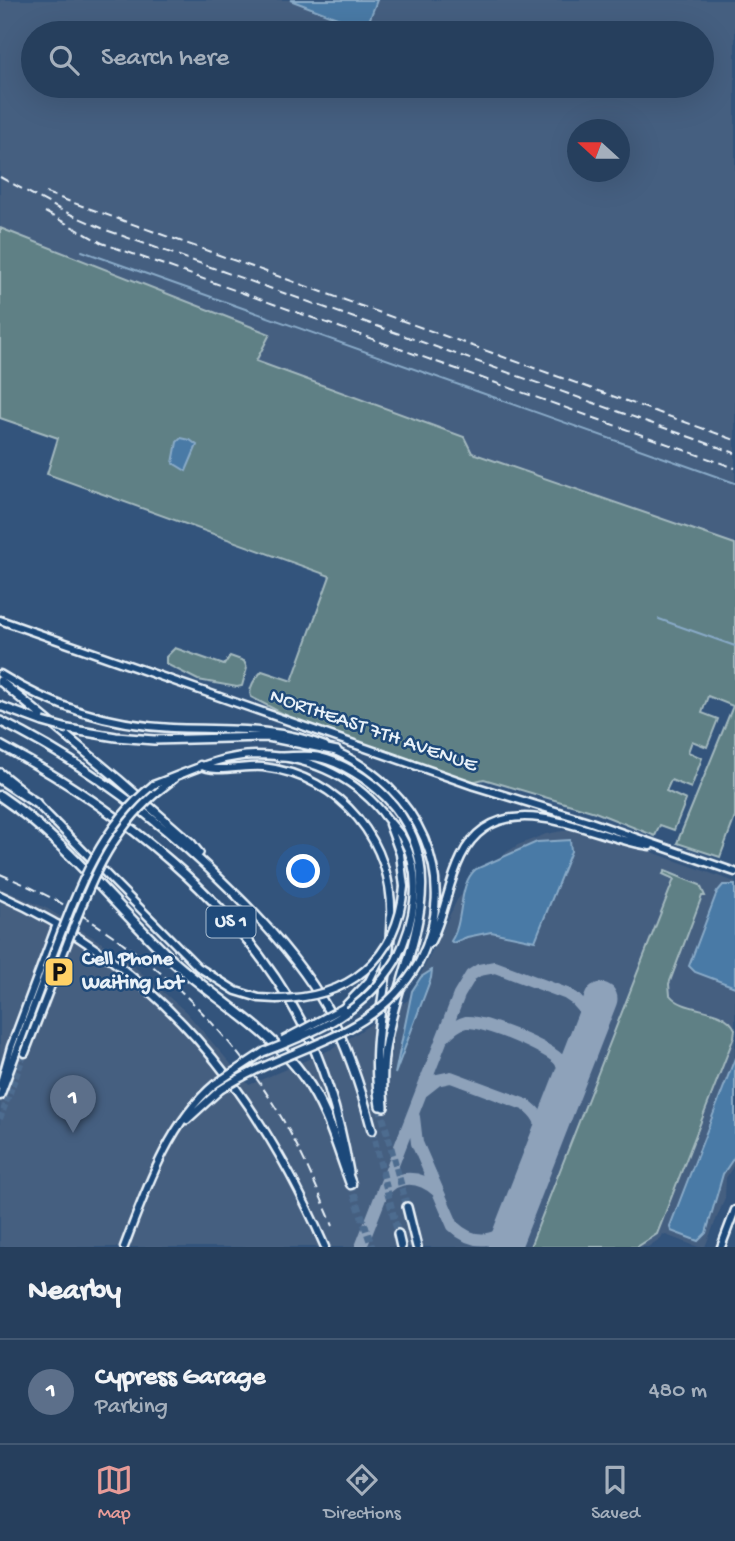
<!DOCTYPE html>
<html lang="en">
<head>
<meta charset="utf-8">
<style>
  :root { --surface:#263f5d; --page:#2e4663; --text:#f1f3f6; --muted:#a4afbc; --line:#425872; --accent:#e69b98 }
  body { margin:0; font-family:"Gochi Hand",sans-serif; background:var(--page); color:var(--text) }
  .compass { position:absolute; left:567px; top:119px; width:63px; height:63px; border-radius:50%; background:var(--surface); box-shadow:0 7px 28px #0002; rotate:291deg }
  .you { position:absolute; left:304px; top:872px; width:24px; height:24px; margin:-18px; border:5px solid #fff; border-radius:50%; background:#1a73e8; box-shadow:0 0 0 10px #1a73e833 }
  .badge { display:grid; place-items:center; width:46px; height:46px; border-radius:50%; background:var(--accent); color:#fff; font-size:23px; font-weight:700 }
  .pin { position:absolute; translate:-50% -58px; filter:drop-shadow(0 2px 4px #0008) }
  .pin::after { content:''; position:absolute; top:37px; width:24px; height:21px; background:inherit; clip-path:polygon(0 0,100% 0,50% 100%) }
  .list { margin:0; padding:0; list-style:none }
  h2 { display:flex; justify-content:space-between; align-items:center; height:91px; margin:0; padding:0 28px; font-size:30px }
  h2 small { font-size:23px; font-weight:400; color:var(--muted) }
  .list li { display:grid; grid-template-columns:46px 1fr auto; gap:21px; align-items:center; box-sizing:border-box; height:105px; padding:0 28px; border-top:2px solid var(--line) }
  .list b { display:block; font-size:26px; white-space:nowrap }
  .list p { margin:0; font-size:23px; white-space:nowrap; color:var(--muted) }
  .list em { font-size:23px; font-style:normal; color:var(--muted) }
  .icon { flex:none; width:38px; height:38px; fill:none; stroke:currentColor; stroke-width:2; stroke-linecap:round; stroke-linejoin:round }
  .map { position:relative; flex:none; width:735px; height:1247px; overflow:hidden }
  .search { position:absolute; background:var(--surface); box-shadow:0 7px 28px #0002; left:21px; right:21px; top:21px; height:77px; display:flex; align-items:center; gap:18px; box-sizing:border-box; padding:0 24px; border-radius:38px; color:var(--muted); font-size:26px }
  .sheet { height:196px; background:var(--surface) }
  nav { display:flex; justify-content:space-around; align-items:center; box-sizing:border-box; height:98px; border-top:2px solid var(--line); background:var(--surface); font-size:19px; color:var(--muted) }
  nav a { display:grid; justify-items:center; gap:4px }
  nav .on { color:var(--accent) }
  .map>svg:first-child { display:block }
  .built { fill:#445e80; fill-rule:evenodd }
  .green { fill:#5e8085; stroke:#a3b8be; stroke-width:2 }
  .water { fill:#497aa6; stroke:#89aac7; stroke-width:2 }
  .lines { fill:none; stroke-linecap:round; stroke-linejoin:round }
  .stream { stroke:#89aac7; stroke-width:2 }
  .taxiway { stroke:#8ea2ba; stroke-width:12 }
  .runway { stroke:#8ea2ba; stroke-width:33 }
  .secondary-tunnel { stroke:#4e6c8f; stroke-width:6; stroke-dasharray:6 3; stroke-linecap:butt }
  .primary-tunnel { stroke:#4e6c8f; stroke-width:7; stroke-dasharray:7 3.5; stroke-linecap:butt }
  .secondary-casing { stroke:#e8f1f8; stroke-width:11 }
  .primary-casing { stroke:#e8f1f8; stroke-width:12 }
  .highway-casing { stroke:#e8f1f8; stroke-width:13 }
  .secondary { stroke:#1f4a7a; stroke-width:6 }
  .primary { stroke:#1f4a7a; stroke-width:7 }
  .highway { stroke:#1f4a7a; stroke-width:8 }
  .rail { stroke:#e8f1f8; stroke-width:2; stroke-dasharray:10 5; stroke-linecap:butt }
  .secondary-bridge-casing { stroke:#e8f1f8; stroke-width:11; stroke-linecap:butt }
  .primary-bridge-casing { stroke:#e8f1f8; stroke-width:12; stroke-linecap:butt }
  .secondary-bridge { stroke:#1f4a7a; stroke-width:6 }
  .primary-bridge { stroke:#1f4a7a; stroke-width:7 }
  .labels { text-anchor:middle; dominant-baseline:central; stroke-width:5; stroke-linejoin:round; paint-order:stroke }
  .shield { fill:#1f4a7a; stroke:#acbfd2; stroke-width:2 }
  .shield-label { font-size:19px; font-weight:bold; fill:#e8f1f8 }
  .street-label { font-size:21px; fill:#e8f1f8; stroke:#1f4a7a }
  .poi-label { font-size:21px; font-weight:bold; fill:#e8f1f8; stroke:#1f4a7a; text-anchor:start }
</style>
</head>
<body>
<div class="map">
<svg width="735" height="1247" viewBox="0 0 735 1247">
  <rect width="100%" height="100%" fill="#33547c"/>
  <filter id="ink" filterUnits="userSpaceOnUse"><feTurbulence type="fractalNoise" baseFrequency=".0143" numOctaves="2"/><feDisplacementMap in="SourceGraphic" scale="14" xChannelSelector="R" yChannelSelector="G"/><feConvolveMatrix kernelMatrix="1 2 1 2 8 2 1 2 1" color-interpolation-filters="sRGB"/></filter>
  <g filter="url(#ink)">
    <path class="built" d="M 0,0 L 290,0 L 366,29 L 377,0 L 735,0 L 735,544 L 471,453 L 464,437 L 256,361 L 270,333 L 0,228 ZM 33,33 L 702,33 L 702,86 L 33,86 ZM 578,130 L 620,130 L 620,172 L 578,172 Z
      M 562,831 L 579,830 L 602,834 L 735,882 L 735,1163 L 726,1178 L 725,1198 L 705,1247 L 698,1247 L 663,1234 L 661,1238 L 648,1247 L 0,1247 L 0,888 L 48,909 L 121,955 L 186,1012 L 249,1085 L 334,1048 L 408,1000 L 457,900 L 488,864 L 518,845 L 546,834 Z"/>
    <path class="green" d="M 0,228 L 270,334 L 256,361 L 464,437 L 472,453 L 735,544 L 735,817 L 720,857 L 677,843 L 733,706 L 708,696 L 702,713 L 718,719 L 707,747 L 692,741 L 688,752 L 702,758 L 691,788 L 671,780 L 666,791 L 686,800 L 674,830 L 660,825 L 655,836 L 595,812 L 484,779 L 471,782 L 293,719 L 251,697 C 248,687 255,679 262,671 L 292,681 L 330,576 L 47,474 L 58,438 L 0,418 Z
      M 175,648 L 224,665 L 230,656 L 244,661 L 247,668 L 242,686 L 237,687 L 198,680 L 166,664 L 166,657 Z
      M 665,871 L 700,885 L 705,896 L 702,896 L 669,984 L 670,995 C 685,1014 723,1005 735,1029 L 734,1037 L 657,1234 L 637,1247 L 530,1247 L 674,879 L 663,874 Z"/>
    <path class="water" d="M 290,0 L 377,0 L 366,29 Z
      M 181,438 L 190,440 L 197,445 L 186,471 L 173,463 L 177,442 Z
      M 570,840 L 571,851 L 535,941 L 491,932 L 467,937 L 453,943 L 451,941 C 465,920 457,885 476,869 L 537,842 Z
      M 723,885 L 735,885 L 735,987 L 695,972 L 689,966 L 717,892 Z
      M 432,970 L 431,978 L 395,1074 L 412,991 L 421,977 Z
      M 735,1058 L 735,1156 L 723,1174 L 706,1233 L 698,1241 L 671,1231 L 670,1226 Z"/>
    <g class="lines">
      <path class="stream" d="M 82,251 L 735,483
        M 659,619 L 735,646"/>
      <path class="taxiway" d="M 444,1037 C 450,1030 457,1024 466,1022 C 482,1020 551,1048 560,1061 C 568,1073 565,1085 562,1098
        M 423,1091 L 437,1080 L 451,1077 L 526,1105 C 544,1117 546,1134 540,1153
        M 414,1117 L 417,1143 L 453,1226 C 475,1247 499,1243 515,1218
        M 383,1192 C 398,1174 420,1175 437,1191
        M 361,1247 L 459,995 L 471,975 L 479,970 L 495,967 L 567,994 L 576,1000 L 593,1019"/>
      <path class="runway" d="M 504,1247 L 601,999"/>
      <path class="secondary-tunnel" d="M 0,1119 L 25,1053"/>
      <path class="primary-tunnel" d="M 380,1107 L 407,1207
        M 372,1130 L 398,1234
        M 351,1184 L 372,1247"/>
      <g class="secondary-casing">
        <path id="secondary" d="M 0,620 L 474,786 L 585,820 L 735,872
          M 0,674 C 52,707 110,725 172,728 C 222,730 278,726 325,746
          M 335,751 C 418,788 462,877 419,962
          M 200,765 C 215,774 244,765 263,767 C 341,776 395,843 391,920
          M 153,785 C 187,773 217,756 255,755 C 304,755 350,774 382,812 C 388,821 396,828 402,837 C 424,876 415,922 396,960
          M 156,793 L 174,779
          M 36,803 L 198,967 L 236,991 L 259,998 L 276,999
          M 389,824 L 400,854 L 404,887
          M 0,895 C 159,966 257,1090 325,1247
          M 430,943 C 445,916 447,885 461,857 C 499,779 591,838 650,846
          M 343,1008 L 369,981 L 384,951
          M 25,1053 L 58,967
          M 0,1086 L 11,1047 L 57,924
          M 0,1096 L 47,970
          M 187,1120 L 220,1090
          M 124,1247 C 145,1192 169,1122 215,1084
          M 721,1247 L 735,1210"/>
      </g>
      <g class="primary-casing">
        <path id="primary" d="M 0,681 L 118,779 L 191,843 L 199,853
          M 0,706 L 43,722
          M 0,721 C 87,764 163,822 231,890 C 268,926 303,965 328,1010 C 348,1048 361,1088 372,1130
          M 68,729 L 116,737 L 154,740 L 268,737 L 337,751
          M 0,745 C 117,807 239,902 301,1021 C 326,1068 340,1121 349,1172
          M 280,757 C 292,757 306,755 317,757 C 342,762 368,779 386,797 C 458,871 401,959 386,1043 C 382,1064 382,1086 384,1107
          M 0,773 L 21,790
          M 380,1106 C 368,1037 390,984 391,918
          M 407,1207 L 417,1247
          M 398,1234 L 401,1247"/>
      </g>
      <g class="highway-casing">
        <path id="highway" d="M 0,779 L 36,803
          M 0,796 C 67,841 115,907 173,961 C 216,1000 270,1029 304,1077 C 328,1110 337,1147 351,1184"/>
      </g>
      <use href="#secondary" class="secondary"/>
      <use href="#primary" class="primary"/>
      <use href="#highway" class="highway"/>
      <path class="rail" d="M 0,177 L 59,209 L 106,230 L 735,453
        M 46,193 L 735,440
        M 45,212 L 102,243 L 735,468
        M 0,874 C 114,920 217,1008 280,1115 C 301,1150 317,1188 333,1226"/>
      <g class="secondary-bridge-casing">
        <path id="secondary-bridge" d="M 58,967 C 83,903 102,839 156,793
          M 47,970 C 73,903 95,831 153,785
          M 276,999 C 349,999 397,960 404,887
          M 283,1040 L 343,1008
          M 264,1052 C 319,1031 364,1012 396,960
          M 215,1084 L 265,1051
          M 220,1090 C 290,1044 373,1042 419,962"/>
      </g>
      <g class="primary-bridge-casing">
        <path id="primary-bridge" d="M 43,722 L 68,729"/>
      </g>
      <use href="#secondary-bridge" class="secondary-bridge"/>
      <use href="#primary-bridge" class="primary-bridge"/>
    </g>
  </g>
  <defs>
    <g id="parking-square" transform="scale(1.575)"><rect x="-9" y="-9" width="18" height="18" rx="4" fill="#ffd166" stroke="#1f4a7a"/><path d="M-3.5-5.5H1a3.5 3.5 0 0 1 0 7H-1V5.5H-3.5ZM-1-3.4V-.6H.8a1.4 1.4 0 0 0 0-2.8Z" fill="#111"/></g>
  </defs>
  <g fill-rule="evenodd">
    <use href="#parking-square" x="59" y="972"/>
  </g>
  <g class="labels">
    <rect class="shield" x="206.5" y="906.5" width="49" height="31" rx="5"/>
    <g class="shield-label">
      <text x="231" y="922">US 1</text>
    </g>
    <g class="street-label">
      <text transform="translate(373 732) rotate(19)">NORTHEAST 7TH AVENUE</text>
    </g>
    <g class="poi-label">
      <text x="82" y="960">Cell Phone<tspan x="82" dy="24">Waiting Lot</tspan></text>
    </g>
  </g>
</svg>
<svg class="compass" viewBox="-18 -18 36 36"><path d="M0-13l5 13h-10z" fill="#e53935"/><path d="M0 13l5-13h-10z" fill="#a4afbc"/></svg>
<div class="you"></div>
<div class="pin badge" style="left:73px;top:1133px;background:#5c6f8a">1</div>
<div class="search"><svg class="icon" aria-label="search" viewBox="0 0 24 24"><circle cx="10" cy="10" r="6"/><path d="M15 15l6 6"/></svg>Search here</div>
</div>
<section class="sheet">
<h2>Nearby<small></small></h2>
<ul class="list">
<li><span class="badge" style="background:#5c6f8a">1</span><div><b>Cypress Garage</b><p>Parking</p></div><em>480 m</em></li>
</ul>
</section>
<nav>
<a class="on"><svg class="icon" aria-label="map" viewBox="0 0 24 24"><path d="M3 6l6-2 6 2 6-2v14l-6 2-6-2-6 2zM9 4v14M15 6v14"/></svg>Map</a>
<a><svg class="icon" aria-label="directions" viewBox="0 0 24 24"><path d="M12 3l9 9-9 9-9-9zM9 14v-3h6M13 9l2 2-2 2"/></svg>Directions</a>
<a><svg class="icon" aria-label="saved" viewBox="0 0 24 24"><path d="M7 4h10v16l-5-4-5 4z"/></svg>Saved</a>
</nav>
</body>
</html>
